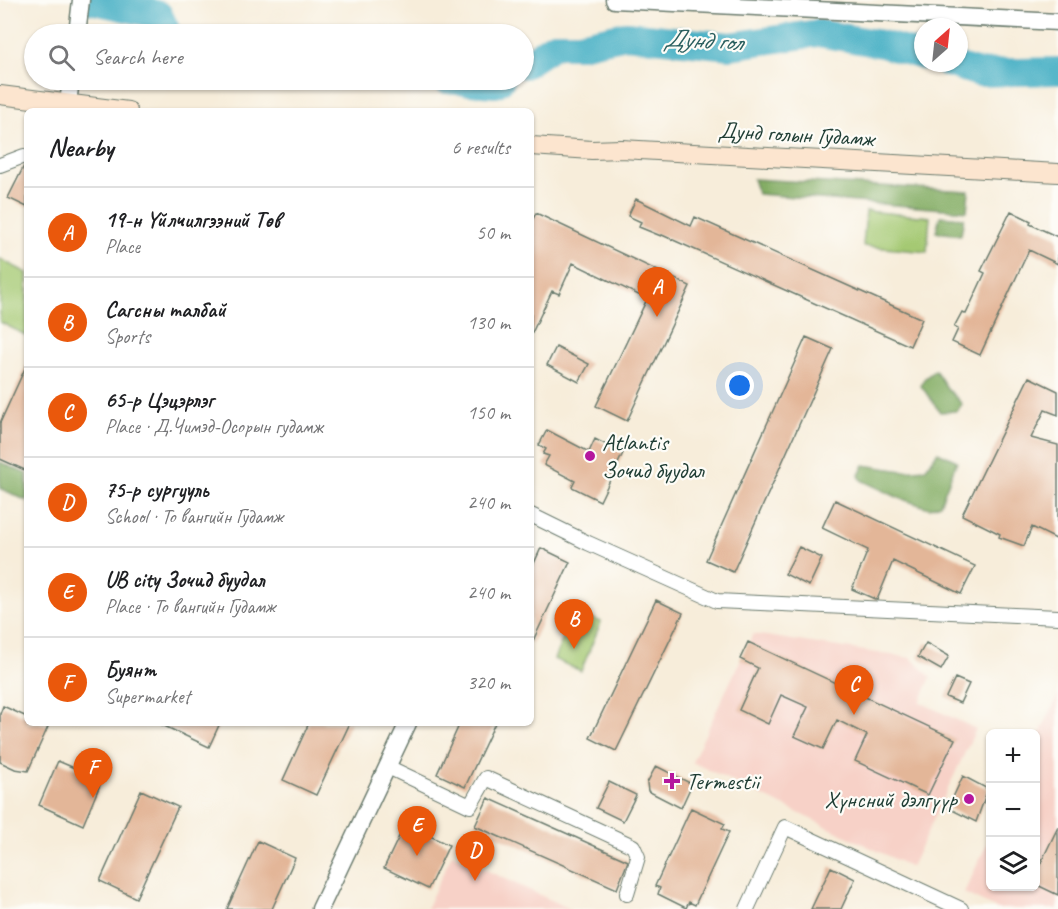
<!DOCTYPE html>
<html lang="en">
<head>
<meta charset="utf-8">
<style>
  :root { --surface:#fff; --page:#f2f2f2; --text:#202124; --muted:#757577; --line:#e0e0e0; --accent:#ea580c }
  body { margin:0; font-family:Caveat,sans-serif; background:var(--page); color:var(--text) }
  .controls { position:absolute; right:18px; bottom:18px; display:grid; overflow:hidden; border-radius:9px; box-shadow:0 2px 4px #0004 }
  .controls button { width:54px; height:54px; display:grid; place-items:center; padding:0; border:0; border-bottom:2px solid var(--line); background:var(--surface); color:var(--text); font:30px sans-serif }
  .compass { position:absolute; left:914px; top:18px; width:54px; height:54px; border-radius:50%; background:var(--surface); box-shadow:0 2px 4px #0004; rotate:27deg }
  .you { position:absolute; left:740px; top:386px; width:21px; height:21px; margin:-15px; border:4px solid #fff; border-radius:50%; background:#1a73e8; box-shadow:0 0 0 9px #1a73e833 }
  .badge { display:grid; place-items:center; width:39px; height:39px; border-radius:50%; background:var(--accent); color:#fff; font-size:20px; font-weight:700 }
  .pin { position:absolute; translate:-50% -50px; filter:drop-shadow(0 2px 3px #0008) }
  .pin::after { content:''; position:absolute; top:32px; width:21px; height:18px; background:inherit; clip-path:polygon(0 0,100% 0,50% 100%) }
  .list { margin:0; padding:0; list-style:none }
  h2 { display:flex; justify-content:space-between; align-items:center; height:78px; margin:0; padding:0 24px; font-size:26px }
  h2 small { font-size:20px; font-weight:400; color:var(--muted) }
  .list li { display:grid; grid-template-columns:39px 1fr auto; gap:18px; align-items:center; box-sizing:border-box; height:90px; padding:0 24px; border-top:2px solid var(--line) }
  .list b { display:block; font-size:22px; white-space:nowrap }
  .list p { margin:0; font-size:20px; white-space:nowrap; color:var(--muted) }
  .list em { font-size:20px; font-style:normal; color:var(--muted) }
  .icon { flex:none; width:33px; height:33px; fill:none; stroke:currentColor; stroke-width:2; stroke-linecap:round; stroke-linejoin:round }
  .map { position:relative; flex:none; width:1058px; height:909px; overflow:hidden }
  .search { position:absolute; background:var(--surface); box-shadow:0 2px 4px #0004; left:24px; top:24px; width:510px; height:66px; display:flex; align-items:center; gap:15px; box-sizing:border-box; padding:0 21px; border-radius:33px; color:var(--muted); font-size:22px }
  .panel { position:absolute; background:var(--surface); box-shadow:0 2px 4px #0004; left:24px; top:108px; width:510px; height:618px; border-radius:9px }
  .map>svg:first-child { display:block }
  .built { fill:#f7d1c7 }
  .green { fill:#a5c973; stroke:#628354; stroke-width:1.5 }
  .forest { fill:#84ad65; stroke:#52754c; stroke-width:1.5 }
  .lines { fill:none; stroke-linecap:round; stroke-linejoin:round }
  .river { stroke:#45afc4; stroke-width:28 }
  .building { fill:#e3b698 }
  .minor-casing { stroke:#6b7b6e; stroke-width:16 }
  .tertiary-casing { stroke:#6b7b6e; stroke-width:19 }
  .secondary-casing { stroke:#6b7b6e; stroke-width:20 }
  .minor { stroke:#fff; stroke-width:14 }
  .tertiary { stroke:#fff; stroke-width:16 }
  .secondary { stroke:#fce5cf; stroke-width:18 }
  .poi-dot { fill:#b5179e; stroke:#fdfcf7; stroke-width:2 }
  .labels { text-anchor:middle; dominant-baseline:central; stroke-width:4.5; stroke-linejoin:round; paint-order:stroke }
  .street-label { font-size:24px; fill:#1f3d34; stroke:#fdfcf7 }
  .poi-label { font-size:24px; fill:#1f3d34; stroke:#fdfcf7; text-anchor:start }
  .water-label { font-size:26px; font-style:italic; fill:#2a5f5f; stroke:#fdfcf7 }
</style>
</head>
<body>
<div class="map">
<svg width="1058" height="909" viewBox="0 0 1058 909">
  <rect width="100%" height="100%" fill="#fdfcf7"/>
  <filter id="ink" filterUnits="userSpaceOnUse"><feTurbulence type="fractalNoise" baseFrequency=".0167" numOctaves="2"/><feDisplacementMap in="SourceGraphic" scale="12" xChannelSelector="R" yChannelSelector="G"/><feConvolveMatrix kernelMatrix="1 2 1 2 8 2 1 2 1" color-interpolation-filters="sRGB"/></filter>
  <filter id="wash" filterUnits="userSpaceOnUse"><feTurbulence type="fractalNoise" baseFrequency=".008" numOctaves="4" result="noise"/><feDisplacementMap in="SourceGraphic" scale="24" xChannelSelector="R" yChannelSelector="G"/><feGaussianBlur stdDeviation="1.35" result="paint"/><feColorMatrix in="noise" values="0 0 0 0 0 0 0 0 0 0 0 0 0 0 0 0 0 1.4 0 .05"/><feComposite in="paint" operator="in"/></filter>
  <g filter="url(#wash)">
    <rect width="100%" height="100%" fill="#f7edda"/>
    <path class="built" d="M 753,634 L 911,658 L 931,677 L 920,702 L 976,729 L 911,867 L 692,762 Z
      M 1058,695 L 1058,909 L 997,909 L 964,893 L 990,837 L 990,886 L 1036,886 L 1036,742 Z
      M 452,854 L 570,909 L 426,909 Z"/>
    <path class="green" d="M 866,211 L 930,217 L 927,252 L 863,246 Z
      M 0,259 L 27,273 L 27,336 L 0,322 Z
      M 575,611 L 601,622 L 581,671 L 554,659 Z"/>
    <path class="forest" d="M 753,179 L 969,191 L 967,211 L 758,194 Z
      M 940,216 L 964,218 L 961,235 L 936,232 Z
      M 935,370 L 947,388 L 962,404 L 957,411 L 940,412 L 921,386 L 924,379 Z
      M 938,452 L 957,461 L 940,504 L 929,508 L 899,498 L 861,480 L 859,475 L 864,465 L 903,471 L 925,469 Z
      M 0,462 L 27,474 L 27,501 L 0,488 Z"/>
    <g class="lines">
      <path class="river" d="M 90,0 L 159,15 L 168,34
        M 947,63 L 979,73 L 1058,71
        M 524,65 L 554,45 L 580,45 L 626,35 L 730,46 L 818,33 L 882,44 L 923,56
        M 446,80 L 495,84 L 501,80"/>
    </g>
    <g id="blocks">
      <path class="building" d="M 24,166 L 27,166 L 27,207 L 8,198 Z
        M 636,199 L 691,226 L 695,217 L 922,319 L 910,346 L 662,235 L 661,236 L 639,227 L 641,222 L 628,216 Z
        M 1011,211 L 1031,221 L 1030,224 L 1058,237 L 1058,264 L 1029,250 L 980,355 L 952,342 L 958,329 L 954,327 L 962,312 L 966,314 L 985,273 L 981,271 Z
        M 536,213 L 690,286 L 627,421 L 596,406 L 647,299 L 573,263 L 559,294 L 552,291 L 531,335 L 531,223 Z
        M 806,337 L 833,349 L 733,572 L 706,560 Z
        M 556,347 L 589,364 L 579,382 L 547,365 Z
        M 27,364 L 27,471 L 0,459 L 0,423 Z
        M 1029,377 L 1058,391 L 1058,415 L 1045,410 L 1031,438 L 1058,445 L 1058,540 L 1032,527 L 1024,546 L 999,537 L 1000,534 L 962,515 Z
        M 547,430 L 589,452 L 595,439 L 623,453 L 600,501 L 572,487 L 575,481 L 544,465 L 549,456 L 543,454 L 546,449 L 539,445 Z
        M 835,500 L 975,566 L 961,594 L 893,561 L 877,600 L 852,589 L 868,550 L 822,528 Z
        M 799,547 L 822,558 L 809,586 L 785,574 Z
        M 541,548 L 570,562 L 531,645 L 531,570 Z
        M 656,600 L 683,613 L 616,751 L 590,738 Z
        M 748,642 L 955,739 L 928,795 L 855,761 L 867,735 L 837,720 L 823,749 L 794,736 L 808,707 L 781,695 L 768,724 L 739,710 L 758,668 L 740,659 Z
        M 926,643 L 949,656 L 941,670 L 918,657 Z
        M 955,678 L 969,684 L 960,703 L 946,697 Z
        M 3,706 L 27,717 L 27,723 L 39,723 L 48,727 L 28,771 L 15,769 L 0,762 L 0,714 Z
        M 158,723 L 220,723 L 209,747 Z
        M 309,723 L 350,723 L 316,795 L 283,780 Z
        M 460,723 L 495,723 L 465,787 L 437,774 Z
        M 58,761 L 102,780 L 83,825 L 39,805 Z
        M 656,766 L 692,784 L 681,808 L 648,791 L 647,783 Z
        M 963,776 L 988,789 L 976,822 L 948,808 Z
        M 609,782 L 636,795 L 623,821 L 596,808 Z
        M 141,790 L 178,807 L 136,898 L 100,881 Z
        M 488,798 L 628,861 L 617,889 L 475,826 Z
        M 691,808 L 725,824 L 722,829 L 729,832 L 695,905 L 689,902 L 686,908 L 658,894 L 660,888 L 655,886 Z
        M 405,824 L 449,845 L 428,889 L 384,868 Z
        M 1058,827 L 1058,895 L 1035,884 L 1035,875 Z
        M 258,841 L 295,858 L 272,909 L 227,909 Z
        M 831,867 L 855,879 L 841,909 L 811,909 Z"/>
    </g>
  </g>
  <g filter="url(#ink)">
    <use href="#blocks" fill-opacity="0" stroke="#6b7b6e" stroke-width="1.5"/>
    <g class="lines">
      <g class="minor-casing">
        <path id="minor" d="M 0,165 L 24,156 L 27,157
          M 531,515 L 588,543 L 717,601 L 1058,617
          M 388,767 L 470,806 L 486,778 L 633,846 L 638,857 L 627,894
          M 747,909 L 785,827 L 961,909"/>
      </g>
      <g class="tertiary-casing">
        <path id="tertiary" d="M 614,0 L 1058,22
          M 77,34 L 81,0
          M 68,103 L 71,80
          M 320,909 L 408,723"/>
      </g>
      <g class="secondary-casing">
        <path id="secondary" d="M 0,95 L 128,111
          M 531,146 L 592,150 L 621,149 L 1058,173"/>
      </g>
      <use href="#minor" class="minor"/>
      <use href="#tertiary" class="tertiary"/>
      <use href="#secondary" class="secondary"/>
    </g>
  </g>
  <g class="poi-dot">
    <circle cx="590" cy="456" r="6"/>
    <path d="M669 772h6v6h6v6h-6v6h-6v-6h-6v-6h6z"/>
    <circle cx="969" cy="799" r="6"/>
  </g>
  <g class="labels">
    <g class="street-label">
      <text transform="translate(796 134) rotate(3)">Дунд голын Гудамж</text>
    </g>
    <g class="poi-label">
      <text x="602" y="442">Atlantis<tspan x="602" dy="28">Зочид буудал</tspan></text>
      <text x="686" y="781">Termestii</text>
      <text x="957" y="799" text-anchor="end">Хүнсний дэлгүүр</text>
    </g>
    <g class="water-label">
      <text transform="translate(703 40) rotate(3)">Дунд гол</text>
    </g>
  </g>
</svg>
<div class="controls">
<button>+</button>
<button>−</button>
<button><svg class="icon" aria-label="layers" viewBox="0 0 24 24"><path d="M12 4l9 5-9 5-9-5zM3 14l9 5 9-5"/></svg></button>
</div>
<svg class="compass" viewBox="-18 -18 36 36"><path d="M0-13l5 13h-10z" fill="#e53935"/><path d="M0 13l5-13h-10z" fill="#757577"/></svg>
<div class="you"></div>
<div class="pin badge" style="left:657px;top:317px">A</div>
<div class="pin badge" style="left:574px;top:649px">B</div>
<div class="pin badge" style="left:854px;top:715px">C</div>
<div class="pin badge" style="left:475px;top:881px">D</div>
<div class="pin badge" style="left:417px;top:856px">E</div>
<div class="pin badge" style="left:93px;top:798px">F</div>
<div class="search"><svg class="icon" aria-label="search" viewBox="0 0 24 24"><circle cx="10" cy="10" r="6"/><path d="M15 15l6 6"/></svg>Search here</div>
<section class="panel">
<h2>Nearby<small>6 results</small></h2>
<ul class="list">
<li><span class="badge">A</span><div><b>19-н Үйлчилгээний Төв</b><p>Place</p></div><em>50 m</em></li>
<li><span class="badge">B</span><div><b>Сагсны талбай</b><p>Sports</p></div><em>130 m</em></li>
<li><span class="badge">C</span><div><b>65-р Цэцэрлэг</b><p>Place · Д.Чимэд-Осорын гудамж</p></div><em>150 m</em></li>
<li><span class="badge">D</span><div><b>75-р сургууль</b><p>School · То вангийн Гудамж</p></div><em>240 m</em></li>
<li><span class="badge">E</span><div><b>UB city Зочид буудал</b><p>Place · То вангийн Гудамж</p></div><em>240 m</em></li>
<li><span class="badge">F</span><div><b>Буянт</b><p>Supermarket</p></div><em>320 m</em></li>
</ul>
</section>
</div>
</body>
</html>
